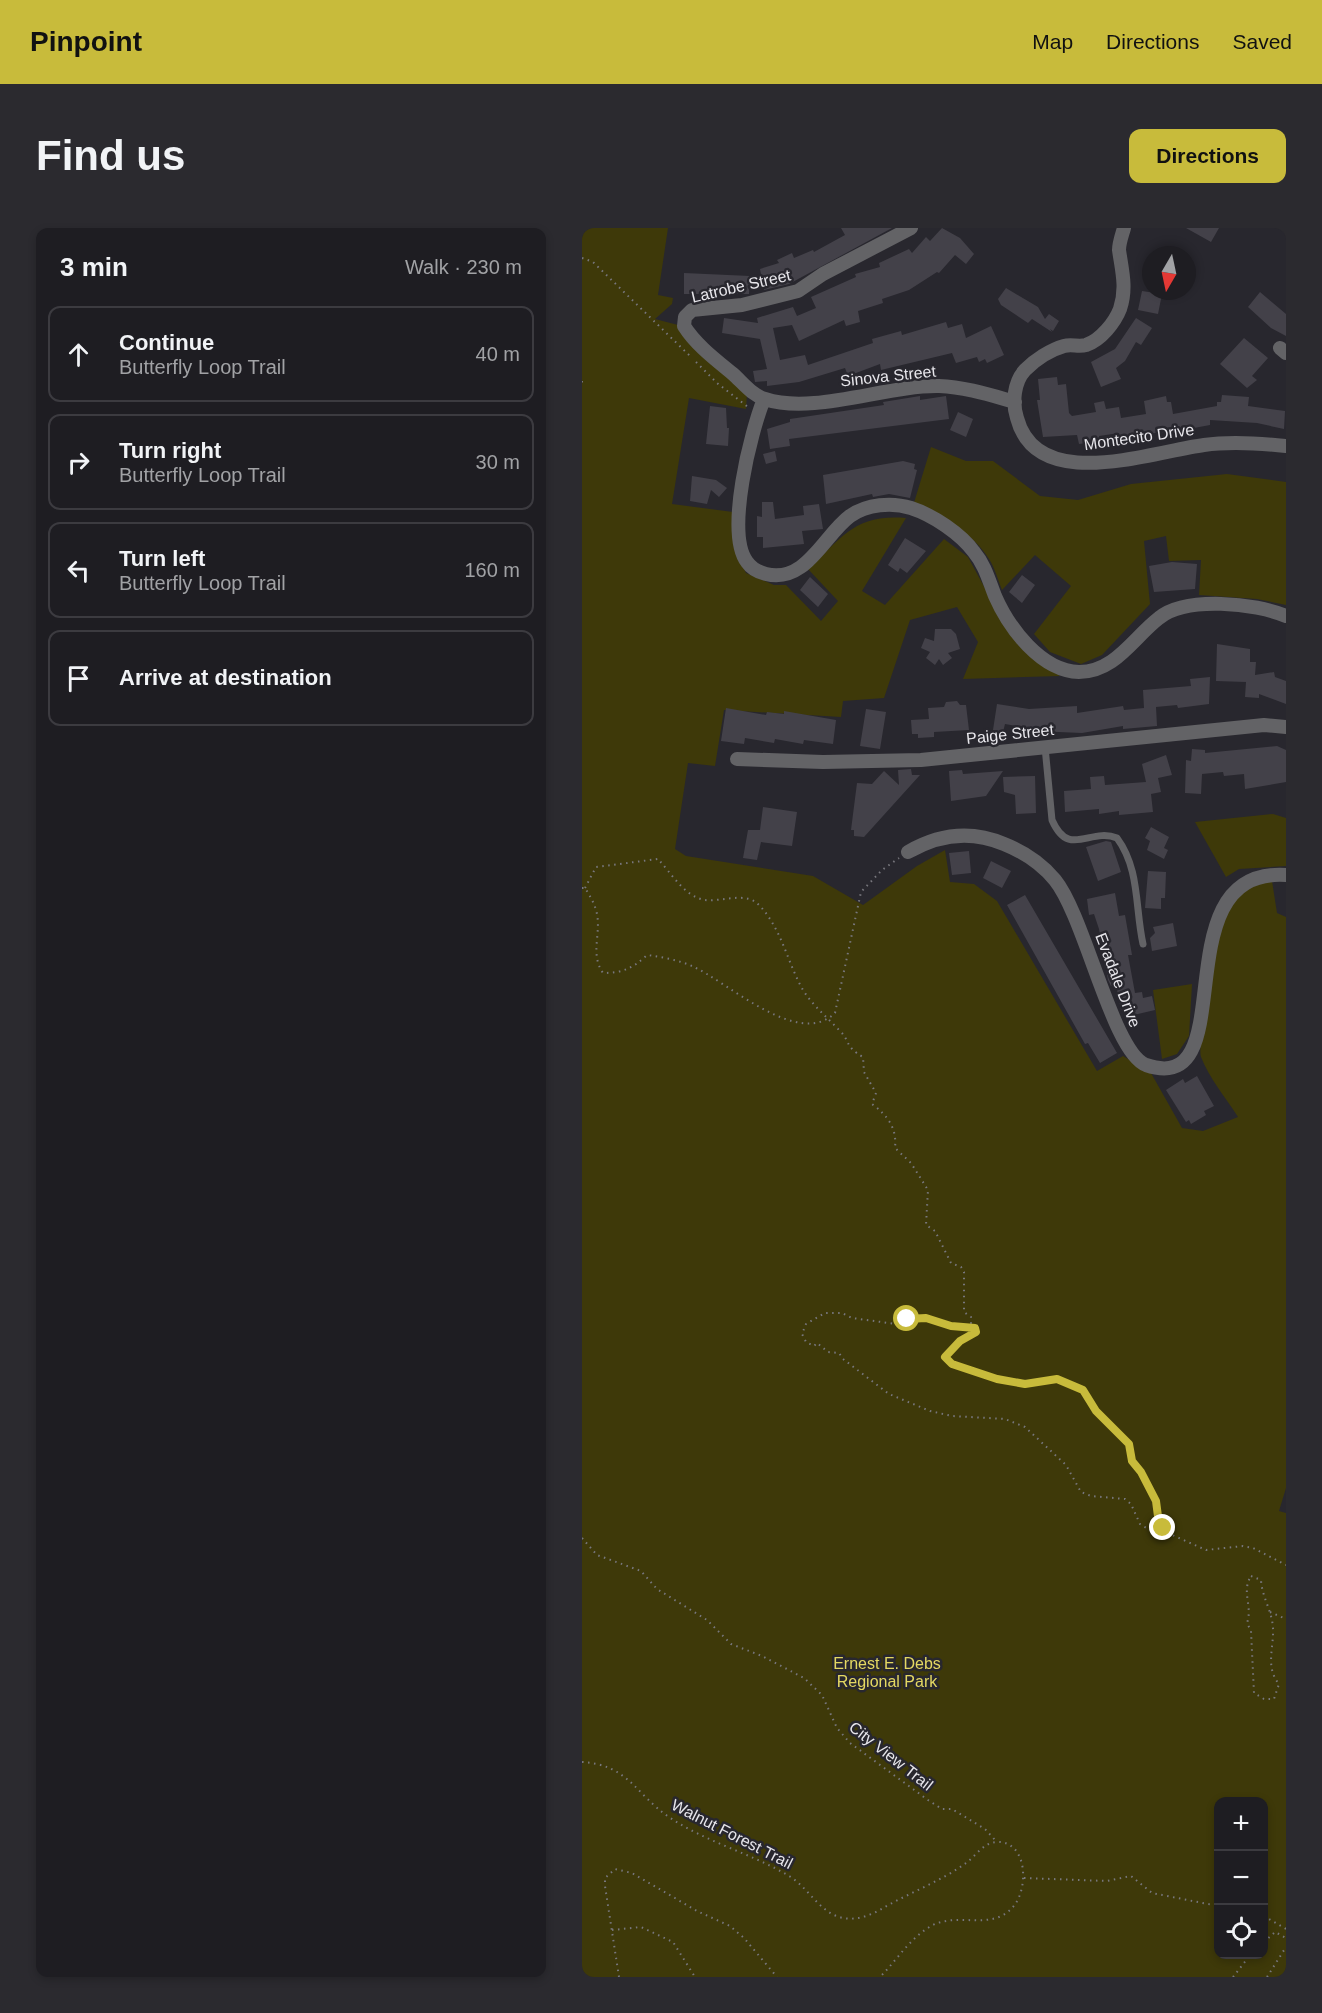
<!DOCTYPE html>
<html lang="en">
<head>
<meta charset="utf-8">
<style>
  :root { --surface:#1e1d22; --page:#2b2a2f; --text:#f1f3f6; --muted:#a1a2a5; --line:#3c3b40; --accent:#c8bb3b }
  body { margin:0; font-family:Helvetica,sans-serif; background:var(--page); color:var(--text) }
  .controls { position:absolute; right:18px; bottom:18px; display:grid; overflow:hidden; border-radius:12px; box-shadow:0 3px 9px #0003 }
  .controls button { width:54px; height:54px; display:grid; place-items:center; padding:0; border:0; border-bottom:2px solid var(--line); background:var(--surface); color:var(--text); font:30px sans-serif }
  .compass { position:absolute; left:560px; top:18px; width:54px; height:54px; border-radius:50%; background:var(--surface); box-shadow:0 3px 9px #0003; rotate:189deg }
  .stop { position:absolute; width:18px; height:18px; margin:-14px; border:4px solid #c8bb3b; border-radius:50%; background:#fff }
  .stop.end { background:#c8bb3b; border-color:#fff; box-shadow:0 2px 6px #0008 }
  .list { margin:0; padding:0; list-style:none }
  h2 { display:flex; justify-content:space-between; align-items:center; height:78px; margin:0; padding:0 24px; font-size:26px }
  h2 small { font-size:20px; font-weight:400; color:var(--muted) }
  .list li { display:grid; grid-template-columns:39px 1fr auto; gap:18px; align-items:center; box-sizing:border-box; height:96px; margin:0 12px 12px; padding:0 12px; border:2px solid var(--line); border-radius:12px }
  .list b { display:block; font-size:22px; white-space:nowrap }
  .list p { margin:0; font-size:20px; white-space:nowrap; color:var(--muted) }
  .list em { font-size:20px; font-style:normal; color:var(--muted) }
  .icon { flex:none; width:33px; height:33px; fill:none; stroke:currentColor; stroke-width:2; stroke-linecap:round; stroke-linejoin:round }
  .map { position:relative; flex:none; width:704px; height:1749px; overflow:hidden; border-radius:12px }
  header { display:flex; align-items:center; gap:36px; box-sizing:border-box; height:84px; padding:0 30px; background:var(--accent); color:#111 }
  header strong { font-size:28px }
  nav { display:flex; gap:33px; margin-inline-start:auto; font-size:21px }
  .intro { display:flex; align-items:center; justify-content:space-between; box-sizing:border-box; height:144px; padding:0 36px }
  h1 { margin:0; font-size:42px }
  .button { padding:15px 27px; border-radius:12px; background:var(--accent); color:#111; font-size:21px; font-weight:700 }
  main { display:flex; gap:36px; padding:0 36px }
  aside { flex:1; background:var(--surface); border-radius:12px; box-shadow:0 3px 9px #0003 }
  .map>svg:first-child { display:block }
  .green { fill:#3e3909; fill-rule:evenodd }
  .building { fill:#434149 }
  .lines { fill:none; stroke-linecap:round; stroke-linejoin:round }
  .path { stroke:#78777d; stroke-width:2; stroke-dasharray:1.5 4.5; stroke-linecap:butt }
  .service { stroke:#636366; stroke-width:7 }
  .minor { stroke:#636366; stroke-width:14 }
  .route { stroke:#c8bb3b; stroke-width:8 }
  .labels { text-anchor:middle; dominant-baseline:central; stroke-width:5; stroke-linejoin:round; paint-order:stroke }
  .street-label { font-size:16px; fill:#e7e6eb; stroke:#28272e }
  .park-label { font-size:16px; fill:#e4d862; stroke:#28272e }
</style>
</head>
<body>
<header>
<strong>Pinpoint</strong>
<nav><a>Map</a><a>Directions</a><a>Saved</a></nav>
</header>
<div class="intro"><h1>Find us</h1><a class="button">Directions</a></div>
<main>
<aside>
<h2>3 min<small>Walk · 230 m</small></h2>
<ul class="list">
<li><svg class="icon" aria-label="ahead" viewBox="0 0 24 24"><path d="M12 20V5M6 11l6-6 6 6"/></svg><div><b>Continue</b><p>Butterfly Loop Trail</p></div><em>40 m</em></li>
<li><svg class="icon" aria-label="right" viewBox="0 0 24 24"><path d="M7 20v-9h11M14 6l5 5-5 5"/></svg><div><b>Turn right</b><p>Butterfly Loop Trail</p></div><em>30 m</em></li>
<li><svg class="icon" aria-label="left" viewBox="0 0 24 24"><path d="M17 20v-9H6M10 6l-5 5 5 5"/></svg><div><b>Turn left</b><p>Butterfly Loop Trail</p></div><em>160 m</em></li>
<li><svg class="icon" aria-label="arrive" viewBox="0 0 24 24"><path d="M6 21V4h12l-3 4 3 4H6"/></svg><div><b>Arrive at destination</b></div></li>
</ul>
</aside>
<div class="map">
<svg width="704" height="1749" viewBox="0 0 704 1749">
  <rect width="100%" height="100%" fill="#28272e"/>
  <path class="green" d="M 0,0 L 86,0 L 76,67 L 91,70 L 90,76 L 73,91 L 96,97 L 165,165 L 164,181 L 107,170 L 90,276 L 151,284 L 152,321 L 164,345 L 192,357 L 204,357 L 239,393 L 256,373 L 226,341 C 261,309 272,286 324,290 L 280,363 L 303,377 L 362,311 L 386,329 L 424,399 L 448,426 L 478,448 L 381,451 L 396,414 L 375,379 L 328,392 L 302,470 L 261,473 L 259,489 L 142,482 L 133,538 L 106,535 L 93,621 L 104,628 L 231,648 L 281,677 L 335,638 L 363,622 L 368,654 L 392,656 L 415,673 L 515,843 L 541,828 L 569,845 L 600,900 L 621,903 L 656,889 C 644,870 627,850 619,829 C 614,816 639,684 649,671 C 660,657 673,656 690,653 L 695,685 L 704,689 L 704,1260 L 697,1283 L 704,1285 L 704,1749 L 0,1749 ZM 636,1574 L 682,1574 L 682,1726 L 636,1726 Z
    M 349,219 L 384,233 L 411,233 L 458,268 L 496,272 L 549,256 L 645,246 L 704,254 L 704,377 L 675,371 L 617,367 L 619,332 L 587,333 L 584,308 L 562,313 L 568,376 L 520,427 L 499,436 L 468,424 L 452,406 L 489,358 L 453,327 L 420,362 C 416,352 413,340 407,331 C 391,305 359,287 331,278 Z
    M 691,586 L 704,590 L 704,638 L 657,641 L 644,649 L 613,594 Z
    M 610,756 L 607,808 L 595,826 L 580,831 L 571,762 Z"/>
  <path class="building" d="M 259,0 L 310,0 L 207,56 L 182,62 L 178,41 L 197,35 L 195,32 L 210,25 L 212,30 L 231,22 L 232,24 L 263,7 Z
    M 360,0 L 378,10 L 392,26 L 384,36 L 373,27 L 357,45 L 355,44 L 327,62 L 300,71 L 301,75 L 276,83 L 278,94 L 264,98 L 262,92 L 217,113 L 210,97 L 191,100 L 198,132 L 223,127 L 226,137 L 291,115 L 290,111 L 319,103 L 320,107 L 364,94 L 366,100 L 380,96 L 384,110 L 409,98 L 422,127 L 405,135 L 403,131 L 397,134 L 395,129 L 374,135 L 370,125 L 299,142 L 298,136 L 266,148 L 263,140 L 217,154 L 185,158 L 185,153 L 173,154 L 171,143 L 185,141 L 178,111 L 140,105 L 142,90 L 176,95 L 175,90 L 211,79 L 215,88 L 234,80 L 229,69 L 274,49 L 273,46 L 298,39 L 297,35 L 327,21 L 330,25 L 344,9 L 348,13 Z
    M 604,0 L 637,0 L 629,14 Z
    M 102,45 L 168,48 L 167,66 L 102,66 Z
    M 424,60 L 456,79 L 463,91 L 467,86 L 477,93 L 471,103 L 468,101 L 470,104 L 450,91 L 446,95 L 419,77 L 416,71 Z
    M 560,63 L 580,66 L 576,86 L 556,82 Z
    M 678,64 L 704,86 L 704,108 L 689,100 L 666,79 Z
    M 554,90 L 570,100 L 559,117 L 554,114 L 543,133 L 534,140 L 539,151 L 519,159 L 509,134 L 533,121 Z
    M 662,110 L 686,130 L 670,148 L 675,152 L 665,160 L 638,136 Z
    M 475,149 L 476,157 L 484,156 L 487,185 L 490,188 L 514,184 L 512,175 L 522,173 L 524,181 L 537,179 L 539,190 L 564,186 L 562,173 L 584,168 L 585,174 L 589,174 L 591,186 L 635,178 L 635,174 L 639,174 L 640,167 L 667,169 L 666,178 L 703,183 L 702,201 L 675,195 L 628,192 L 628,197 L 601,202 L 546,208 L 538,209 L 537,205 L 517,208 L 518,213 L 497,216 L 495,207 L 461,209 L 455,172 L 458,172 L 456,151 Z
    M 338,168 L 338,172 L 364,168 L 367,191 L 207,211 L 208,218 L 188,221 L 185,201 L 208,194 L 208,191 L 302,177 L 301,174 Z
    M 128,178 L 144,180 L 145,200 L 147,200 L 146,218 L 124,216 Z
    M 376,184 L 391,191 L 384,209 L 368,202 Z
    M 193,223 L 195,233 L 184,236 L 181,226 Z
    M 321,233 L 333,236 L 332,241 L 335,242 L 328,270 L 307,266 L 291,269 L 290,266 L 244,276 L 241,247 Z
    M 110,248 L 134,252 L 145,260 L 137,269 L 129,262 L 125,276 L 108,273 Z
    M 180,274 L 191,274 L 193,291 L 222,287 L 221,278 L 237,276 L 241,301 L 220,303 L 222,316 L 181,320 L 181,309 L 175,309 L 175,288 L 180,289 Z
    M 323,310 L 344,323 L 325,345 L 318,340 L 316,344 L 306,337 Z
    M 590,334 L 615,336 L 613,361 L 572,364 L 567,338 Z
    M 440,347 L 453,357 L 440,375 L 427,364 Z
    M 228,349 L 246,366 L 236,379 L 218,362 Z
    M 353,401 L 369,401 L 374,406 L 378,421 L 366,425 L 370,430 L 361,437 L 357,431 L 353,437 L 344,430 L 348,424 L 339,420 L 343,410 L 352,413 Z
    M 635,416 L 668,421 L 668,434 L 674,434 L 673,447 L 692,444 L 693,449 L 704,453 L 704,476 L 677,466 L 677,470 L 663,469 L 664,454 L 634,453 Z
    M 628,449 L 627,476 L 596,480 L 595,477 L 574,479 L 575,498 L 541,501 L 541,498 L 500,505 L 453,503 L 453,507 L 441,507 L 441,499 L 423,496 L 421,504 L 411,502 L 415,476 L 447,481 L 495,478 L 495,485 L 541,478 L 542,482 L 562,480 L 561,462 L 609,458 L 608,451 Z
    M 375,473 L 378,477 L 384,477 L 387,502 L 352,504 L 352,509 L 336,510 L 336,506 L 330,506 L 329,492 L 347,491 L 346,480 L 362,479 L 364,474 Z
    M 144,480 L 184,487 L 185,484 L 202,486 L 202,483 L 254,492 L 251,516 L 222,512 L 221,516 L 193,511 L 192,515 L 163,510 L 162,516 L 139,513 Z
    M 284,481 L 304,484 L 298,521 L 278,518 Z
    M 695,518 L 704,522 L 704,554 L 663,561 L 662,546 L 642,548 L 641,544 L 620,546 L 619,566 L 603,565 L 604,532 L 609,533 L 610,521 L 623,522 L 623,525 Z
    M 584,527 L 590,547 L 576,550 L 579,564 L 569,566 L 571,584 L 537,587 L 537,583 L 517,586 L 517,581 L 483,584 L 482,563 L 509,561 L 508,549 L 522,548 L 523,557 L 564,554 L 560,536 Z
    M 329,541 L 330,547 L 338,547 L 282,609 L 272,608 L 272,602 L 269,602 L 275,555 L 290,556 L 302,543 L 317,557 L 316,542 Z
    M 380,542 L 381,546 L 421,543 L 404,568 L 369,573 L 367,543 Z
    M 453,548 L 454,585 L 434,586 L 433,567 L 422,564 L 421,549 Z
    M 181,579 L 215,584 L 210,618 L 179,614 L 175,632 L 161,630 L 166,602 L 178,602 Z
    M 569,599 L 587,609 L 582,620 L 586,622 L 582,631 L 565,622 L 568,613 L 563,610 Z
    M 524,613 L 529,614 L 539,644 L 516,653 L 504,619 Z
    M 387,623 L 389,645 L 370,647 L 367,625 Z
    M 409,633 L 429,643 L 420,660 L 401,650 Z
    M 566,643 L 584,644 L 583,670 L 579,670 L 579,681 L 563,680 Z
    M 533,665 L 537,688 L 543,687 L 550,727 L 546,727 L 553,765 L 560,764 L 561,770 L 570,768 L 573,782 L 543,789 L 541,781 L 539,782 L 534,757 L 529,758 L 526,752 L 517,701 L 512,686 L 507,687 L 505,671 Z
    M 443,667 L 535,825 L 518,835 L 506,815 L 503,816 L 425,677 Z
    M 591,695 L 595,718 L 570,723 L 568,710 L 573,705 L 571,699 Z
    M 615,848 L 632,878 L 622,883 L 624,887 L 609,896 L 607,892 L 604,894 L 584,862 L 601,851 L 603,855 Z"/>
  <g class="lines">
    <path class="path" d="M 0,30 L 11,34 L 108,128
      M 114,134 L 135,155 L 166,179
      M 0,153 L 0,155
      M 0,660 L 3,660 C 8,668 13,676 15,686 C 19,707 8,726 21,745 C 41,745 51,740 65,727 C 80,729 96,732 110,738 C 146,754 216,821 253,785 L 279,664 L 300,642 L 317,630
      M 3,660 L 14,639 L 76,631 C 89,645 103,669 123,672 C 140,674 164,663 177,677 C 200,701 205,734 221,762 C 231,778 245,789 258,803 C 269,814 262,818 281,829 L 282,844 L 294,865 L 290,876 C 306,888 315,900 313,920 L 329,935 L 346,962 L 344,997 L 353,1003 L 369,1035 L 379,1039 L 382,1044 L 382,1084 L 389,1089 L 389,1100
      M 588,1306 L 577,1296 L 574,1273 L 559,1244 L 550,1233 L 547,1216 L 514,1183 L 501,1162 L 475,1151 L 443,1156 L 390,1144 L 365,1135 L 363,1129 L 378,1113 L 392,1105 L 393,1100 L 369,1098 L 344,1090 L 329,1090 L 314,1096 L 270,1090 L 260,1085 L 243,1085 L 224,1096 L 220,1106 L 224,1114 L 232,1118 L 235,1115 L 246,1124 L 257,1125 L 261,1131 L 307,1166 L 348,1183 L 370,1188 L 423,1191 L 443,1199 L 484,1237 L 499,1264 L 509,1268 L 543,1271 L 549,1276 L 558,1296 L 566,1301 L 588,1306 L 624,1322 L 661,1318 L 671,1320 L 704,1337
      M 0,1310 L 15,1327 L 59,1343 L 75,1361 L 125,1392 L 149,1416 L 180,1428 L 222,1450 L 240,1467 L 255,1500 L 268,1515 L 346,1572 L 360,1581 L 370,1581 L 403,1601 L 414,1613
      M 669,1348 L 679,1352 C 680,1369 690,1383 691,1400 C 692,1420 683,1439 697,1456 L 692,1471 L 682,1471 L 672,1465 L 669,1403 L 665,1395 C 671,1378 659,1364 669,1348 Z
      M 688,1384 L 704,1391
      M 0,1534 C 47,1537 53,1566 87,1589 C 123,1614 169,1625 207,1648 C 224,1658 234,1678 252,1687 C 267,1694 282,1690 296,1683 C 324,1666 358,1654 384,1635 C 394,1628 401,1615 414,1614 C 446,1612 447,1661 431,1679 C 409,1704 376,1683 349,1698 C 328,1710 315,1732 298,1749
      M 442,1650 L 525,1653 L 549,1648 L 570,1665 L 636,1678
      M 682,1688 L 704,1701
      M 30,1702 L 59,1699 L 91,1714 L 113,1749
      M 682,1714 L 693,1704 L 704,1710
      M 37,1749 L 23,1658 L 23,1650 L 33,1641 L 50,1645 L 115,1683 L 148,1698 L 162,1710 L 195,1749
      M 651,1749 L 669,1726
      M 685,1749 L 704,1719"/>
    <path class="service" d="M 463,519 L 470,592 C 487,631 508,599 535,610 C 558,641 553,680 561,716"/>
    <path class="minor" d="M 329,0 L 241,46 L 216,63 L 160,77 L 110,82 L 103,89 L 102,98 C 114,117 134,132 151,146 C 161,155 170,167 183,171 C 231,187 305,157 357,158 C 383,159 408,167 433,174
      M 542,0 C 540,7 537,15 537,22 C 540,43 545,60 538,81 C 533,94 519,112 504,117 C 497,119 489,116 482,118 C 468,122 453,132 443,142 C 432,154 430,174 435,190 C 455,266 568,224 622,217 C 649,213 676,215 704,218
      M 698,120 L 704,125
      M 182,171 C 169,203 143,305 165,334 C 169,340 176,344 184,346 C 224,356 242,307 268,288 C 285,276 310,274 329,280 C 351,287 379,306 392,324 C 403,337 407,353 413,368 C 427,400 459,443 497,444 C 533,444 551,410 577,390 C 604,368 673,375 704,388
      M 155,531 L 241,534 L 339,532 L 682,497 L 704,499
      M 326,624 C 357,606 389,602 422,616 C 442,624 459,635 473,652 C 503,689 531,825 564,837 C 665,871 576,639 704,647"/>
  </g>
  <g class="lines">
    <path class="route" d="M 325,1091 L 344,1090 L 369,1098 L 393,1100 L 394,1104 L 378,1113 L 363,1129 L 370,1136 L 415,1151 L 443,1156 L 475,1151 L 501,1162 L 514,1183 L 547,1216 L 550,1233 L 559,1244 L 574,1273 L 577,1296 L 581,1300"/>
  </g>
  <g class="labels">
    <g class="street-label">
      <text transform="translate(159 58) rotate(-13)">Latrobe Street</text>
      <text transform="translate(306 148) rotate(-6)">Sinova Street</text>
      <text transform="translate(557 209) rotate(-8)">Montecito Drive</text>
      <text transform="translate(428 506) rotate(-6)">Paige Street</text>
      <text transform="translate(536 752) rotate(69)">Evadale Drive</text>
      <text transform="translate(309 1528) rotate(38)">City View Trail</text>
      <text transform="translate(150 1606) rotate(27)">Walnut Forest Trail</text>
    </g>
    <g class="park-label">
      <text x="305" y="1435">Ernest E. Debs<tspan x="305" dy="18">Regional Park</tspan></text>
    </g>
  </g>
</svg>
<div class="controls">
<button>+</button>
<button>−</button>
<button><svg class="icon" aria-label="locate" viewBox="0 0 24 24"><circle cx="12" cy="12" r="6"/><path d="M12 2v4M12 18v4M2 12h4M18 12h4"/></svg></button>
</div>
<svg class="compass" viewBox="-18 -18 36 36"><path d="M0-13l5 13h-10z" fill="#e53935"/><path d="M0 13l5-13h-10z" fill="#a1a2a5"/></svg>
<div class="stop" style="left:325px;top:1091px"></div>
<div class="stop end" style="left:581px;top:1300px"></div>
</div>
</main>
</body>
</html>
